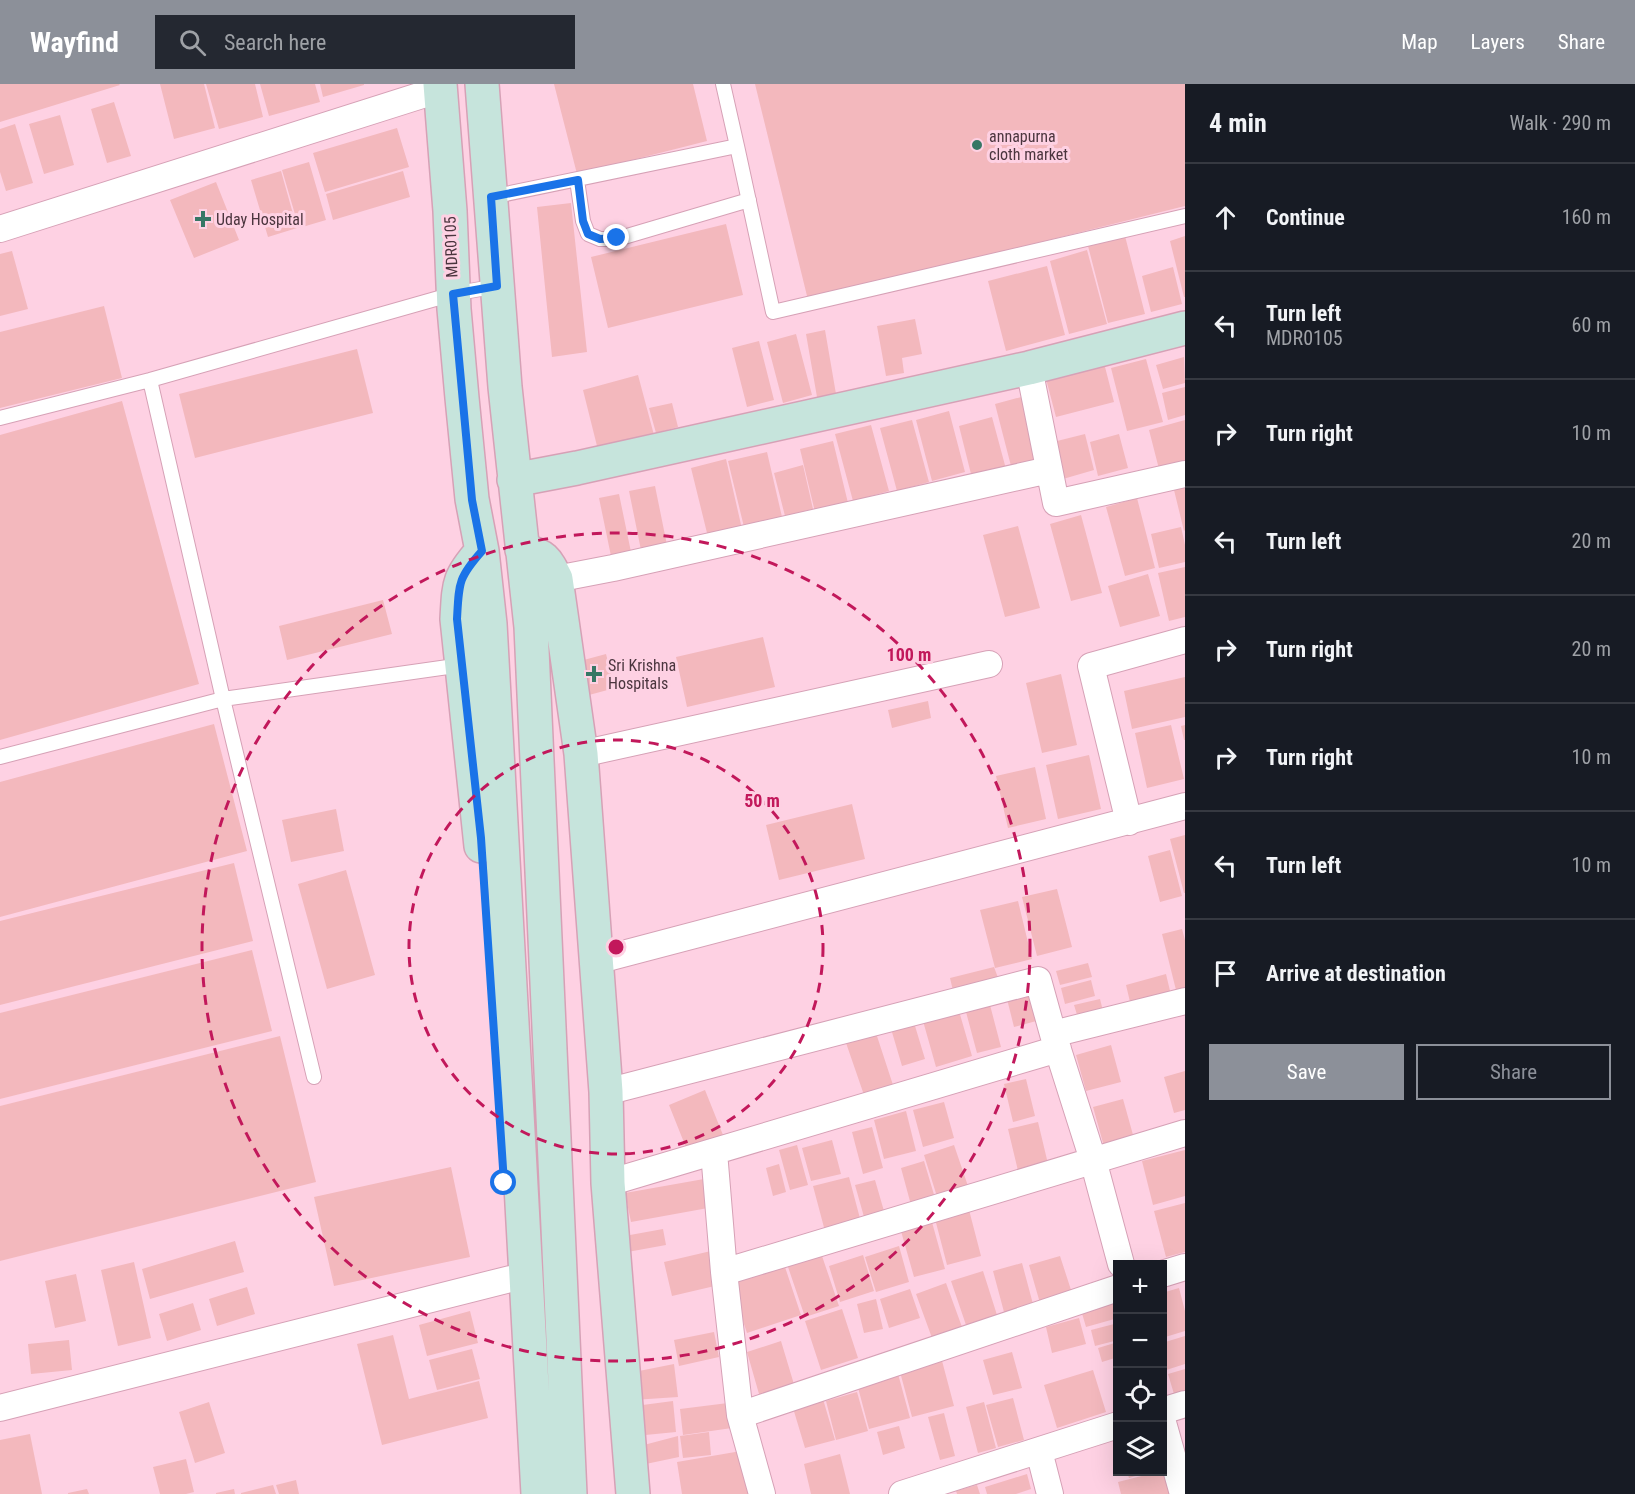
<!DOCTYPE html>
<html lang="en">
<head>
<meta charset="utf-8">
<style>
  :root { --surface:#171b24; --page:#242831; --text:#f1f3f6; --muted:#9ea1a6; --line:#363941; --accent:#8c9099 }
  body { margin:0; font-family:"Roboto Condensed",sans-serif; background:var(--page); color:var(--text) }
  .controls { position:absolute; right:18px; bottom:18px; display:grid; overflow:hidden; border-radius:0px; box-shadow:0 6px 24px #0002 }
  .controls button { width:54px; height:54px; display:grid; place-items:center; padding:0; border:0; border-bottom:2px solid var(--line); background:var(--surface); color:var(--text); font:30px sans-serif }
  .stop { position:absolute; width:18px; height:18px; margin:-14px; border:4px solid #1a73e8; border-radius:50%; background:#fff }
  .stop.end { background:#1a73e8; border-color:#fff; box-shadow:0 2px 6px #0008 }
  .list { margin:0; padding:0; list-style:none }
  h2 { display:flex; justify-content:space-between; align-items:center; height:78px; margin:0; padding:0 24px; font-size:26px }
  h2 small { font-size:20px; font-weight:400; color:var(--muted) }
  .list li { display:grid; grid-template-columns:39px 1fr auto; gap:18px; align-items:center; box-sizing:border-box; height:108px; padding:0 24px; border-top:2px solid var(--line) }
  .list b { display:block; font-size:22px; white-space:nowrap }
  .list p { margin:0; font-size:20px; white-space:nowrap; color:var(--muted) }
  .list em { font-size:20px; font-style:normal; color:var(--muted) }
  .actions { display:flex; gap:12px; padding:18px 24px }
  .actions a { flex:1; padding:14px 0; border:2px solid var(--accent); border-radius:0px; text-align:center; font-size:21px; color:var(--accent) }
  .actions .main { background:var(--accent); color:#fff }
  .icon { flex:none; width:33px; height:33px; fill:none; stroke:currentColor; stroke-width:2; stroke-linecap:round; stroke-linejoin:round }
  .map { position:relative; flex:none; width:1185px; height:1410px; overflow:hidden }
  header { display:flex; align-items:center; gap:36px; box-sizing:border-box; height:84px; padding:0 30px; background:var(--accent); color:#fff }
  header strong { font-size:28px }
  nav { display:flex; gap:33px; margin-inline-start:auto; font-size:21px }
  .search { width:420px; height:54px; background:var(--page); display:flex; align-items:center; gap:15px; box-sizing:border-box; padding:0 21px; border-radius:0px; color:var(--muted); font-size:22px }
  main { display:flex }
  aside { flex:1; background:var(--surface) }
  .map>svg:first-child { display:block }
  .building { fill:#f3b8bd }
  .lines { fill:none; stroke-linecap:round; stroke-linejoin:round }
  .lane-casing { stroke:#d6a1b6; stroke-width:16 }
  .street-casing { stroke:#d6a1b6; stroke-width:28 }
  .secondary-casing { stroke:#d6a1b6; stroke-width:36 }
  .lane { stroke:#fff; stroke-width:14 }
  .street { stroke:#fff; stroke-width:26 }
  .secondary { stroke:#c6e4dc; stroke-width:33 }
  .route { stroke:#1a73e8; stroke-width:8 }
  .ring { fill:none; stroke:#c2185b; stroke-width:3; stroke-dasharray:10 8 }
  .poi-dot { fill:#377765; stroke:#fed1e3; stroke-width:2 }
  .labels { text-anchor:middle; dominant-baseline:central; stroke-width:6; stroke-linejoin:round; paint-order:stroke }
  .poi-label { font-size:16px; fill:#4b353e; stroke:#fed1e3; text-anchor:start }
  .street-label { font-size:16px; fill:#4b353e; stroke:#fed1e3 }
  .centre { fill:#c2185b; stroke:#fed1e3; stroke-width:3 }
  .ring-label { font-size:18px; text-anchor:middle; font-weight:bold; fill:#c2185b; stroke:#fed1e3; stroke-width:6; stroke-linejoin:round; paint-order:stroke }
</style>
</head>
<body>
<header>
<strong>Wayfind</strong>
<div class="search"><svg class="icon" aria-label="search" viewBox="0 0 24 24"><circle cx="10" cy="10" r="6"/><path d="M15 15l6 6"/></svg>Search here</div>
<nav><a>Map</a><a>Layers</a><a>Share</a></nav>
</header>
<main>
<div class="map">
<svg width="1185" height="1410" viewBox="0 0 1185 1410">
  <rect width="100%" height="100%" fill="#fed1e3"/>
  <path class="building" d="M 0,0 L 119,0 L 120,1 L 0,38 Z
    M 160,0 L 204,0 L 215,44 L 174,55 Z
    M 206,0 L 255,0 L 263,33 L 219,45 Z
    M 260,0 L 315,0 L 320,18 L 269,32 Z
    M 320,0 L 364,0 L 364,1 L 323,13 Z
    M 554,0 L 693,0 L 707,57 L 577,90 Z
    M 755,0 L 1185,0 L 1185,122 L 808,216 Z
    M 114,18 L 131,72 L 107,79 L 91,25 Z
    M 60,31 L 74,81 L 44,90 L 29,40 Z
    M 15,40 L 33,99 L 6,107 L 0,88 L 0,45 Z
    M 397,44 L 409,83 L 325,108 L 313,69 Z
    M 309,78 L 326,136 L 299,144 L 282,86 Z
    M 281,87 L 297,144 L 268,153 L 251,96 Z
    M 403,87 L 410,113 L 333,136 L 326,110 Z
    M 216,98 L 239,156 L 194,174 L 170,116 Z
    M 571,119 L 587,268 L 552,273 L 537,123 Z
    M 726,140 L 743,211 L 608,244 L 591,173 Z
    M 1125,152 L 1145,230 L 1108,239 L 1088,162 Z
    M 1185,152 L 1185,213 L 1184,213 L 1170,157 Z
    M 1087,166 L 1107,240 L 1069,250 L 1050,177 Z
    M 12,167 L 28,225 L 0,232 L 0,170 Z
    M 1047,182 L 1065,251 L 1006,267 L 988,197 Z
    M 1173,183 L 1182,220 L 1151,228 L 1142,192 Z
    M 104,222 L 122,294 L 0,324 L 0,248 Z
    M 915,235 L 922,270 L 902,274 L 904,289 L 886,292 L 877,242 Z
    M 825,246 L 836,310 L 817,313 L 806,250 Z
    M 796,250 L 812,311 L 783,319 L 767,258 Z
    M 759,257 L 774,316 L 747,323 L 732,264 Z
    M 357,265 L 373,329 L 195,374 L 179,310 Z
    M 1184,273 L 1185,299 L 1163,305 L 1156,281 Z
    M 1146,275 L 1163,338 L 1127,347 L 1111,284 Z
    M 1104,279 L 1114,318 L 1056,333 L 1046,295 Z
    M 638,291 L 654,351 L 598,366 L 583,306 Z
    M 1185,303 L 1185,331 L 1168,336 L 1162,309 Z
    M 1025,312 L 1041,374 L 1011,382 L 995,320 Z
    M 122,317 L 199,600 L 0,656 L 0,351 Z
    M 672,319 L 678,343 L 656,349 L 649,324 Z
    M 949,327 L 965,388 L 932,397 L 916,336 Z
    M 992,333 L 1006,385 L 972,394 L 959,342 Z
    M 912,336 L 929,398 L 897,407 L 880,344 Z
    M 1185,336 L 1185,378 L 1159,385 L 1149,346 Z
    M 871,341 L 889,407 L 853,417 L 835,350 Z
    M 1085,350 L 1094,386 L 1063,395 L 1053,358 Z
    M 1119,350 L 1128,384 L 1098,392 L 1090,358 Z
    M 833,357 L 848,419 L 815,428 L 800,365 Z
    M 767,368 L 782,433 L 744,443 L 728,377 Z
    M 726,375 L 742,445 L 708,453 L 691,384 Z
    M 803,381 L 813,425 L 785,432 L 774,389 Z
    M 655,402 L 667,461 L 641,466 L 629,407 Z
    M 1185,403 L 1185,446 L 1184,447 L 1174,406 Z
    M 619,410 L 631,468 L 611,472 L 599,414 Z
    M 1137,414 L 1155,484 L 1125,492 L 1106,423 Z
    M 1081,431 L 1102,509 L 1071,517 L 1050,440 Z
    M 1018,442 L 1040,524 L 1005,533 L 983,451 Z
    M 1181,443 L 1185,461 L 1185,478 L 1159,484 L 1151,450 Z
    M 1185,483 L 1185,533 L 1169,537 L 1158,489 Z
    M 1148,490 L 1160,532 L 1120,543 L 1108,502 Z
    M 383,516 L 392,550 L 287,576 L 279,542 Z
    M 763,553 L 775,603 L 687,623 L 676,573 Z
    M 606,570 L 615,604 L 589,611 L 580,577 Z
    M 1061,590 L 1077,661 L 1042,669 L 1026,599 Z
    M 1185,593 L 1185,633 L 1132,645 L 1124,607 Z
    M 928,617 L 931,634 L 892,644 L 888,626 Z
    M 214,640 L 247,767 L 0,833 L 0,698 Z
    M 1171,641 L 1184,695 L 1147,704 L 1135,649 Z
    M 1185,641 L 1185,656 L 1184,656 L 1181,642 Z
    M 1089,671 L 1101,725 L 1058,735 L 1046,681 Z
    M 1035,683 L 1046,735 L 1008,744 L 996,692 Z
    M 852,720 L 865,775 L 779,796 L 766,741 Z
    M 336,725 L 344,767 L 291,778 L 282,736 Z
    M 1185,751 L 1185,809 L 1184,809 L 1170,755 Z
    M 1170,766 L 1182,812 L 1160,818 L 1148,772 Z
    M 234,779 L 253,857 L 0,921 L 0,837 Z
    M 346,786 L 375,891 L 327,905 L 298,800 Z
    M 1057,805 L 1072,863 L 1037,872 L 1022,813 Z
    M 1018,817 L 1032,875 L 995,884 L 980,826 Z
    M 1182,845 L 1185,856 L 1185,903 L 1176,906 L 1162,850 Z
    M 252,866 L 272,947 L 0,1015 L 0,929 Z
    M 1088,879 L 1092,893 L 1060,901 L 1056,887 Z
    M 994,883 L 1000,899 L 954,911 L 950,894 Z
    M 1166,890 L 1171,911 L 1131,922 L 1126,901 Z
    M 1091,896 L 1095,912 L 1065,920 L 1061,904 Z
    M 1033,909 L 1040,936 L 1014,943 L 1007,915 Z
    M 1100,915 L 1104,931 L 1079,937 L 1074,921 Z
    M 990,921 L 1001,963 L 977,969 L 966,928 Z
    M 959,927 L 972,972 L 936,983 L 923,937 Z
    M 912,932 L 925,975 L 902,982 L 889,938 Z
    M 875,946 L 893,1001 L 864,1011 L 845,956 Z
    M 280,952 L 316,1098 L 0,1177 L 0,1022 Z
    M 1111,961 L 1121,998 L 1086,1007 L 1076,971 Z
    M 1185,987 L 1185,1026 L 1174,1029 L 1164,993 Z
    M 1026,995 L 1035,1032 L 1013,1038 L 1004,1000 Z
    M 705,1006 L 725,1056 L 689,1071 L 669,1021 Z
    M 1123,1015 L 1135,1058 L 1105,1066 L 1093,1023 Z
    M 944,1018 L 954,1054 L 923,1063 L 913,1026 Z
    M 906,1027 L 916,1067 L 884,1075 L 874,1036 Z
    M 1038,1038 L 1049,1084 L 1019,1091 L 1008,1045 Z
    M 872,1043 L 883,1084 L 863,1090 L 852,1048 Z
    M 832,1056 L 841,1090 L 811,1097 L 802,1064 Z
    M 797,1061 L 808,1101 L 790,1106 L 779,1066 Z
    M 954,1061 L 970,1108 L 939,1119 L 924,1071 Z
    M 1185,1066 L 1185,1112 L 1153,1121 L 1142,1077 Z
    M 924,1077 L 935,1114 L 911,1121 L 901,1084 Z
    M 779,1080 L 786,1108 L 773,1112 L 766,1084 Z
    M 451,1083 L 470,1173 L 334,1202 L 314,1113 Z
    M 849,1093 L 862,1142 L 826,1151 L 813,1102 Z
    M 704,1095 L 708,1124 L 631,1138 L 625,1109 Z
    M 875,1096 L 886,1134 L 866,1140 L 855,1101 Z
    M 1185,1119 L 1185,1168 L 1166,1173 L 1154,1127 Z
    M 968,1122 L 981,1172 L 947,1181 L 934,1131 Z
    M 930,1131 L 945,1185 L 914,1193 L 899,1140 Z
    M 663,1145 L 666,1161 L 622,1169 L 619,1153 Z
    M 235,1157 L 244,1188 L 150,1215 L 142,1185 Z
    M 899,1162 L 909,1198 L 876,1208 L 865,1173 Z
    M 711,1167 L 719,1201 L 672,1212 L 664,1178 Z
    M 821,1169 L 839,1222 L 805,1233 L 787,1180 Z
    M 863,1171 L 874,1207 L 840,1218 L 829,1182 Z
    M 1060,1172 L 1072,1209 L 1040,1219 L 1029,1181 Z
    M 134,1178 L 151,1254 L 118,1262 L 101,1186 Z
    M 1022,1179 L 1033,1220 L 1004,1228 L 993,1187 Z
    M 784,1180 L 801,1231 L 747,1249 L 730,1198 Z
    M 983,1187 L 997,1231 L 966,1241 L 951,1197 Z
    M 76,1190 L 86,1237 L 55,1244 L 45,1197 Z
    M 946,1199 L 962,1243 L 932,1254 L 916,1210 Z
    M 247,1203 L 255,1230 L 217,1242 L 209,1215 Z
    M 1179,1204 L 1185,1227 L 1185,1247 L 1162,1254 L 1162,1209 Z
    M 910,1205 L 920,1234 L 889,1244 L 880,1215 Z
    M 876,1215 L 883,1245 L 864,1249 L 857,1220 Z
    M 1117,1216 L 1118,1234 L 1086,1243 L 1081,1226 Z
    M 193,1219 L 201,1246 L 167,1257 L 159,1230 Z
    M 842,1225 L 858,1274 L 821,1286 L 805,1237 Z
    M 470,1227 L 478,1259 L 427,1272 L 419,1241 Z
    M 1079,1234 L 1086,1260 L 1052,1269 L 1046,1243 Z
    M 1118,1239 L 1118,1256 L 1095,1262 L 1091,1246 Z
    M 714,1248 L 719,1273 L 679,1282 L 674,1256 Z
    M 393,1251 L 409,1315 L 479,1297 L 488,1334 L 382,1361 L 357,1260 Z
    M 1185,1252 L 1185,1280 L 1163,1287 L 1162,1259 Z
    M 69,1256 L 72,1286 L 31,1290 L 28,1260 Z
    M 781,1257 L 796,1307 L 761,1317 L 747,1268 Z
    M 1118,1258 L 1118,1273 L 1102,1278 L 1098,1264 Z
    M 472,1265 L 480,1295 L 437,1306 L 429,1276 Z
    M 1012,1268 L 1022,1304 L 993,1311 L 983,1276 Z
    M 941,1273 L 954,1322 L 912,1333 L 899,1284 Z
    M 674,1280 L 678,1313 L 633,1316 L 634,1288 Z
    M 1185,1285 L 1185,1307 L 1174,1310 L 1168,1290 Z
    M 897,1286 L 910,1334 L 869,1345 L 856,1296 Z
    M 1093,1286 L 1106,1328 L 1057,1344 L 1044,1301 Z
    M 857,1308 L 868,1347 L 836,1356 L 826,1317 Z
    M 1013,1314 L 1024,1356 L 998,1363 L 986,1321 Z
    M 823,1315 L 835,1356 L 805,1364 L 793,1324 Z
    M 673,1317 L 676,1348 L 635,1352 L 635,1322 Z
    M 209,1318 L 225,1369 L 195,1379 L 179,1328 Z
    M 984,1318 L 996,1364 L 978,1369 L 966,1323 Z
    M 728,1319 L 732,1344 L 683,1351 L 680,1325 Z
    M 944,1329 L 955,1372 L 940,1376 L 928,1333 Z
    M 899,1342 L 905,1364 L 883,1371 L 877,1348 Z
    M 709,1348 L 711,1371 L 683,1374 L 680,1352 Z
    M 30,1350 L 42,1410 L 0,1410 L 0,1356 Z
    M 678,1352 L 679,1373 L 641,1381 L 640,1362 Z
    M 741,1367 L 748,1410 L 682,1410 L 677,1378 Z
    M 840,1370 L 850,1410 L 811,1410 L 804,1380 Z
    M 186,1375 L 194,1408 L 186,1410 L 160,1410 L 153,1383 Z
    M 1165,1386 L 1171,1410 L 1121,1410 L 1118,1398 Z
    M 1127,1388 L 1148,1388 L 1129,1394 Z
    M 1027,1390 L 1031,1405 L 1016,1410 L 987,1410 L 985,1403 Z
    M 296,1396 L 299,1410 L 279,1410 L 276,1401 Z
    M 273,1401 L 276,1410 L 241,1410 L 241,1409 Z
    M 977,1401 L 980,1410 L 957,1410 L 956,1407 Z
    M 87,1405 L 89,1410 L 68,1410 L 68,1409 Z
    M 234,1405 L 235,1410 L 216,1410 L 216,1409 Z"/>
  <g class="lines">
    <g class="lane-casing">
      <path id="lane" d="M 723,0 L 737,62
        M 577,96 L 583,137 L 588,150 L 600,155 L 617,155 L 749,116
        M 491,113 L 737,62 L 773,228 L 1185,132
        M 150,296 L 223,615 L 314,993
        M 0,334 L 150,296 L 453,210 L 497,202
        M 0,673 L 223,615 L 462,581"/>
    </g>
    <g class="street-casing">
      <path id="street" d="M 0,145 L 441,5
        M 1029,284 L 1056,419 L 1185,390
        M 556,495 L 613,484 L 1049,386
        M 581,670 L 989,580
        M 1129,738 L 1091,582 L 1185,556
        M 596,877 L 1185,722
        M 1053,950 L 1185,917
        M 606,1008 L 1038,896 L 1053,950 L 1093,1076 L 1121,1180
        M 714,1068 L 724,1188 L 740,1331 L 762,1410
        M 608,1099 L 1058,965
        M 724,1188 L 1185,1049
        M 1162,1190 L 1185,1183
        M 0,1324 L 510,1195
        M 1162,1327 L 1185,1320
        M 740,1331 L 1118,1204
        M 1162,1335 L 1183,1410
        M 1039,1367 L 1050,1410
        M 902,1410 L 1118,1341"/>
    </g>
    <g class="secondary-casing">
      <path id="secondary" d="M 440,0 L 450,127 L 454,225 L 462,314 L 472,415 L 482,467 L 490,540 L 538,1410
        M 482,0 L 505,303 L 531,543 L 570,1410
        M 514,396 L 577,384 L 1029,284 L 1185,244
        M 522,466 C 544,471 546,475 556,495 L 581,670 L 606,1008 L 608,1099 L 633,1410
        M 481,762 L 457,535 C 459,499 458,494 482,467"/>
    </g>
    <use href="#lane" class="lane"/>
    <use href="#street" class="street"/>
    <use href="#secondary" class="secondary"/>
  </g>
  <g class="lines">
    <path class="route" d="M 504,1099 L 481,754 L 457,535 C 459,499 458,494 482,467 L 472,416 L 453,210 L 497,202 L 491,113 L 578,96 L 583,137 L 588,150 L 600,155 L 617,154"/>
  </g>
  <g class="ring">
    <circle cx="616" cy="863" r="207"/>
    <circle cx="616" cy="863" r="414"/>
  </g>
  <g class="poi-dot">
    <circle cx="977" cy="61" r="6"/>
    <path d="M200 126h6v6h6v6h-6v6h-6v-6h-6v-6h6z"/>
    <path d="M591 581h6v6h6v6h-6v6h-6v-6h-6v-6h6z"/>
  </g>
  <g class="labels">
    <g class="poi-label">
      <text x="989" y="52">annapurna<tspan x="989" dy="18">cloth market</tspan></text>
      <text x="216" y="135">Uday Hospital</text>
      <text x="608" y="581">Sri Krishna<tspan x="608" dy="18">Hospitals</tspan></text>
    </g>
    <g class="street-label">
      <text transform="translate(451 163) rotate(-92)">MDR0105</text>
    </g>
  </g>
  <circle cx="616" cy="863" r="9" class="centre"/>
  <g class="ring-label">
    <text x="909" y="577">100 m</text>
    <text x="762" y="723">50 m</text>
  </g>
</svg>
<div class="controls">
<button>+</button>
<button>−</button>
<button><svg class="icon" aria-label="locate" viewBox="0 0 24 24"><circle cx="12" cy="12" r="6"/><path d="M12 2v4M12 18v4M2 12h4M18 12h4"/></svg></button>
<button><svg class="icon" aria-label="layers" viewBox="0 0 24 24"><path d="M12 4l9 5-9 5-9-5zM3 14l9 5 9-5"/></svg></button>
</div>
<div class="stop" style="left:504px;top:1099px"></div>
<div class="stop end" style="left:617px;top:154px"></div>
</div>
<aside>
<h2>4 min<small>Walk · 290 m</small></h2>
<ul class="list">
<li><svg class="icon" aria-label="ahead" viewBox="0 0 24 24"><path d="M12 20V5M6 11l6-6 6 6"/></svg><div><b>Continue</b></div><em>160 m</em></li>
<li><svg class="icon" aria-label="left" viewBox="0 0 24 24"><path d="M17 20v-9H6M10 6l-5 5 5 5"/></svg><div><b>Turn left</b><p>MDR0105</p></div><em>60 m</em></li>
<li><svg class="icon" aria-label="right" viewBox="0 0 24 24"><path d="M7 20v-9h11M14 6l5 5-5 5"/></svg><div><b>Turn right</b></div><em>10 m</em></li>
<li><svg class="icon" aria-label="left" viewBox="0 0 24 24"><path d="M17 20v-9H6M10 6l-5 5 5 5"/></svg><div><b>Turn left</b></div><em>20 m</em></li>
<li><svg class="icon" aria-label="right" viewBox="0 0 24 24"><path d="M7 20v-9h11M14 6l5 5-5 5"/></svg><div><b>Turn right</b></div><em>20 m</em></li>
<li><svg class="icon" aria-label="right" viewBox="0 0 24 24"><path d="M7 20v-9h11M14 6l5 5-5 5"/></svg><div><b>Turn right</b></div><em>10 m</em></li>
<li><svg class="icon" aria-label="left" viewBox="0 0 24 24"><path d="M17 20v-9H6M10 6l-5 5 5 5"/></svg><div><b>Turn left</b></div><em>10 m</em></li>
<li><svg class="icon" aria-label="arrive" viewBox="0 0 24 24"><path d="M6 21V4h12l-3 4 3 4H6"/></svg><div><b>Arrive at destination</b></div></li>
</ul>
<div class="actions"><a class="main">Save</a><a>Share</a></div>
</aside>
</main>
</body>
</html>
